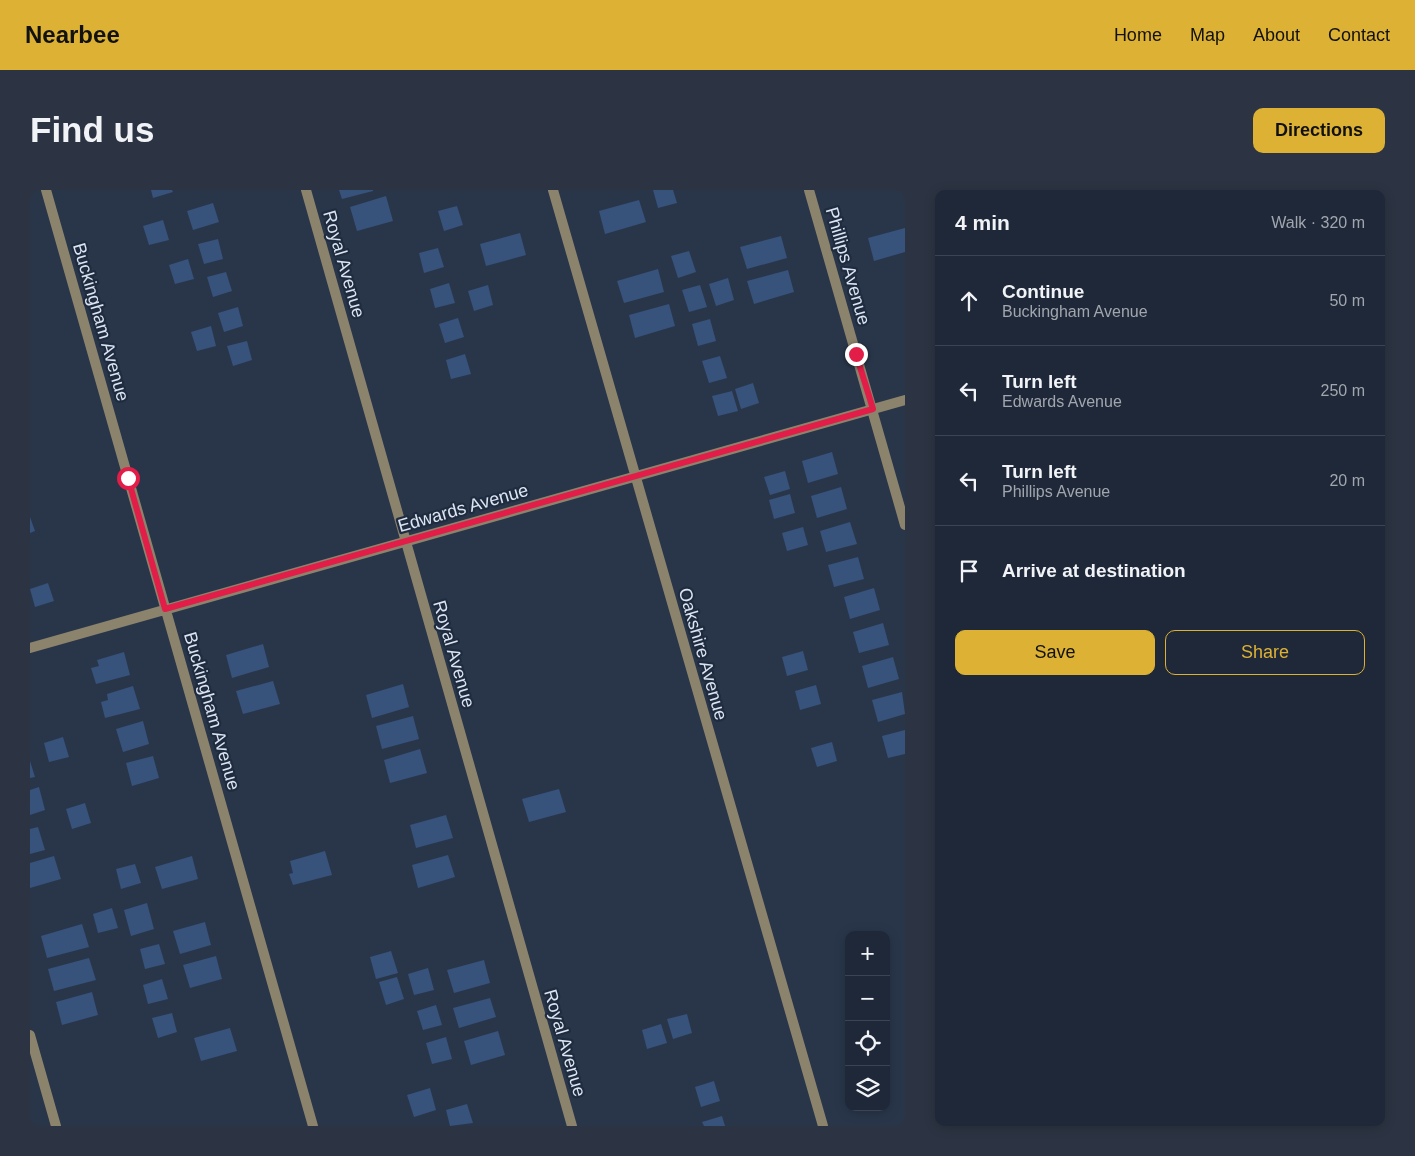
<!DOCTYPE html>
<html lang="en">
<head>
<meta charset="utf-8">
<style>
  :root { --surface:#1f2838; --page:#2c3443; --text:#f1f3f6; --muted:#a1a6ae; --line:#3c4453; --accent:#ddb133 }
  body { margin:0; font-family:Arial,sans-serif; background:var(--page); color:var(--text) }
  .controls { position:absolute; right:15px; bottom:15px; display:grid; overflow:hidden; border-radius:10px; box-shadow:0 2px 12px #0003 }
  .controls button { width:45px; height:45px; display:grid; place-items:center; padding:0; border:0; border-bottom:1px solid var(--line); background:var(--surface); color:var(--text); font:25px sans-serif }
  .stop { position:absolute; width:15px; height:15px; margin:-11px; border:4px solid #e11d48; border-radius:50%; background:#fff }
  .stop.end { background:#e11d48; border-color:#fff; box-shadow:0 1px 5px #0008 }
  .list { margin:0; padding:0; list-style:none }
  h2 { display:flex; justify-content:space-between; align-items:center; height:65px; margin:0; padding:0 20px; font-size:21px }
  h2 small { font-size:16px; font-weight:400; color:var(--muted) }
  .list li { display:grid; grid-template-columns:32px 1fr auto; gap:15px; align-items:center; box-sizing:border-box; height:90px; padding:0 20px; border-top:1px solid var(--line) }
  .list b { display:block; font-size:19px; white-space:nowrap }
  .list p { margin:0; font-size:16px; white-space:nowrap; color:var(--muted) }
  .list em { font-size:16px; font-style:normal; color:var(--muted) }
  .actions { display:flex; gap:10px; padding:15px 20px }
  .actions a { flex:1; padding:11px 0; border:1px solid var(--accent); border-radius:10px; text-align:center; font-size:18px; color:var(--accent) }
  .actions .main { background:var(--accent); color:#111 }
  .icon { flex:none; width:28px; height:28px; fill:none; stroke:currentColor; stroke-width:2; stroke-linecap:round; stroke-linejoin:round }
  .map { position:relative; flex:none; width:875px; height:936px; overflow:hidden; border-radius:10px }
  header { display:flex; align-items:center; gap:30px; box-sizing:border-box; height:70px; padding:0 25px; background:var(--accent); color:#111 }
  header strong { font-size:24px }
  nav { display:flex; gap:28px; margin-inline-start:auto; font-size:18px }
  .intro { display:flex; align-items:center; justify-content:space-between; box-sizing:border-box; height:120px; padding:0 30px }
  h1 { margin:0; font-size:35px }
  .button { padding:12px 22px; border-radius:10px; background:var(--accent); color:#111; font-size:18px; font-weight:700 }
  main { display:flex; gap:30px; padding:0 30px }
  aside { flex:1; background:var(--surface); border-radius:10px; box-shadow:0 2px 12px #0003 }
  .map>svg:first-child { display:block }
  .building { fill:#37527b }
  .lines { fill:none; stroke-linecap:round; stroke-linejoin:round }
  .minor { stroke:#8c836d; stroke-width:10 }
  .route { stroke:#e11d48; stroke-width:6 }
  .labels { text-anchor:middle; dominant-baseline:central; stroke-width:4.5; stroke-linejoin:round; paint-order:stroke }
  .street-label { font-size:18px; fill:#dde5f2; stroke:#1f2c40 }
</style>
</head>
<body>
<header>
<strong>Nearbee</strong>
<nav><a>Home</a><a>Map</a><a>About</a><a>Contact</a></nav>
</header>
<div class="intro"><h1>Find us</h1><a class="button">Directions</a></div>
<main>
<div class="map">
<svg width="875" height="936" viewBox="0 0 875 936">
  <rect width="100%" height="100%" fill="#29364a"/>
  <path class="building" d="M 121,0 L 142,0 L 143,2 L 123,8 Z
    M 309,0 L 343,0 L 343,1 L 312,9 Z
    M 623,0 L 643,0 L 647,13 L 628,18 Z
    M 356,6 L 363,31 L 327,41 L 320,17 Z
    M 609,10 L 616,32 L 575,44 L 569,21 Z
    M 183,13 L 189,32 L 163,40 L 157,21 Z
    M 427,16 L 433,35 L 414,41 L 408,21 Z
    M 133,30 L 139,50 L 119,55 L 113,36 Z
    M 875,38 L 875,62 L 844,71 L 838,48 Z
    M 490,43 L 496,65 L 456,76 L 450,54 Z
    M 751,46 L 757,68 L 717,79 L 710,57 Z
    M 188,49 L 193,69 L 174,74 L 168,54 Z
    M 408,58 L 414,77 L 394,83 L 389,63 Z
    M 659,61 L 666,82 L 648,88 L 641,66 Z
    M 158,69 L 164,89 L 145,94 L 139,75 Z
    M 628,79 L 634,102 L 594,113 L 587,91 Z
    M 758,80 L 764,102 L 724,114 L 717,91 Z
    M 196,82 L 202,101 L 183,107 L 177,87 Z
    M 698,88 L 704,110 L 686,116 L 679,94 Z
    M 419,93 L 425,113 L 405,118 L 400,99 Z
    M 458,95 L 463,115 L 444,121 L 438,101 Z
    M 670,95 L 677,117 L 659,122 L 652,100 Z
    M 639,114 L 645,136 L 605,148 L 599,125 Z
    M 208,117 L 213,136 L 194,142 L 188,123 Z
    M 428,128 L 434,147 L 415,153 L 409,134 Z
    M 680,129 L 686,151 L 668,156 L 662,134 Z
    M 181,136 L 186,156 L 167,161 L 161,142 Z
    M 217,151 L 222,170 L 203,176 L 197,156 Z
    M 435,164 L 441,184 L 421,189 L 416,170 Z
    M 690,166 L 697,188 L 679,193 L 672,171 Z
    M 723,193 L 729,213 L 711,219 L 705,199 Z
    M 702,201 L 708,221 L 688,226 L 682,206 Z
    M 802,262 L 808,284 L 778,293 L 772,271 Z
    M 755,281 L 760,299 L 740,305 L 734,287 Z
    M 811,297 L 817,319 L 787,328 L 781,306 Z
    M 760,304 L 765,323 L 744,329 L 739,310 Z
    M 0,327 L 5,341 L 0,343 Z
    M 820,332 L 827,354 L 796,362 L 790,341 Z
    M 773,337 L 778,355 L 757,361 L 752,343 Z
    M 828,367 L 834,389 L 804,397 L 798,375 Z
    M 18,393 L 24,411 L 5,417 L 0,399 Z
    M 844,398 L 850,420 L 820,429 L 814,407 Z
    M 853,433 L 859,455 L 829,463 L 823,442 Z
    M 233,454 L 239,477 L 202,488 L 196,465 Z
    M 773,461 L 778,480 L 757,486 L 752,467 Z
    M 94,462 L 100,485 L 66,494 L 61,478 L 69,476 L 67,470 Z
    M 863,467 L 869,489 L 838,498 L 832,476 Z
    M 243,491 L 250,514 L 213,524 L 206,501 Z
    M 373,494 L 379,517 L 342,528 L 336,505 Z
    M 786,495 L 791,514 L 770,520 L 765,501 Z
    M 103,496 L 110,519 L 75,528 L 71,512 L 78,510 L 77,504 Z
    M 872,502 L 875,524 L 848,532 L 842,510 Z
    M 383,526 L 389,549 L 352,559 L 346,536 Z
    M 113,531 L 119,554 L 93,562 L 86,539 Z
    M 875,540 L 875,564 L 858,568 L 852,546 Z
    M 33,547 L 39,567 L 19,572 L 14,553 Z
    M 802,552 L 807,571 L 787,577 L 781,558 Z
    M 390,559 L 397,583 L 360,593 L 354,570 Z
    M 123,566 L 129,588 L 102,596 L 96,573 Z
    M 0,571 L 5,587 L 0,588 Z
    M 9,597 L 15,620 L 0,625 L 0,600 Z
    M 529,599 L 536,622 L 499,632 L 492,609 Z
    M 55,613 L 61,633 L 42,639 L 36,619 Z
    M 416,625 L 423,648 L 386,658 L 380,635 Z
    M 8,637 L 15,660 L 0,664 L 0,639 Z
    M 295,661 L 302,685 L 263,695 L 259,684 L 263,683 L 260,671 Z
    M 418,665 L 425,687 L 388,698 L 382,675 Z
    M 24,666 L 31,689 L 0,698 L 0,673 Z
    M 162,666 L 168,689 L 132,699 L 125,677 Z
    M 105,674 L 111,693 L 91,699 L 86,679 Z
    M 117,713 L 124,739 L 101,746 L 94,720 Z
    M 82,718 L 88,738 L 68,743 L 63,724 Z
    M 175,732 L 181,755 L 150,764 L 143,741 Z
    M 52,734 L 59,757 L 17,768 L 11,746 Z
    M 129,754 L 135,774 L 115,779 L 110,759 Z
    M 361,761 L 368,783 L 346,789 L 340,767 Z
    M 186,766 L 192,789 L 160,798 L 153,775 Z
    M 59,768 L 66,790 L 24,801 L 18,779 Z
    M 454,770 L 460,793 L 424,803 L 417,780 Z
    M 398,778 L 404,800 L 384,805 L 378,784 Z
    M 367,787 L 374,809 L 356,815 L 349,792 Z
    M 132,789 L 138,809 L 118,814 L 113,795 Z
    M 62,802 L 68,825 L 32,835 L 26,812 Z
    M 460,808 L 466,827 L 429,838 L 423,818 Z
    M 406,815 L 412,835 L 393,840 L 387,821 Z
    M 142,823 L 147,842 L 128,848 L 122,828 Z
    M 657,824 L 662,843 L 643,849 L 637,829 Z
    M 631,834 L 637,853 L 617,859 L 612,840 Z
    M 200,838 L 207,861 L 171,871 L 164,848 Z
    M 468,841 L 475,865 L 441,875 L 434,851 Z
    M 416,847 L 422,869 L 402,874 L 396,853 Z
    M 684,891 L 690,911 L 671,917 L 665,897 Z
    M 400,898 L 406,920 L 384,927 L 377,905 Z
    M 437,914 L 443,933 L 420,936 L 416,920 Z
    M 692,926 L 695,936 L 674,936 L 672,932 Z"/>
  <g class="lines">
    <path class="minor" d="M 16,0 L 283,936
      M 276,0 L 542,936
      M 523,0 L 793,936
      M 779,0 L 875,335
      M 0,458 L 875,210
      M 0,845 L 26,936"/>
  </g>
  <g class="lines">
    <path class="route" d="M 98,288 L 135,419 L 843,219 L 826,164"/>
  </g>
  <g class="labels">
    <g class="street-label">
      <text transform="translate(314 74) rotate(74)">Royal Avenue</text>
      <text transform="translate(818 76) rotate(74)">Phillips Avenue</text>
      <text transform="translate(71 132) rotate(74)">Buckingham Avenue</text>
      <text transform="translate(433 318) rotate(-16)">Edwards Avenue</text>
      <text transform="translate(424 464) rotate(74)">Royal Avenue</text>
      <text transform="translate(673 464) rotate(74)">Oakshire Avenue</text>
      <text transform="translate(182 521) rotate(74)">Buckingham Avenue</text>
      <text transform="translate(535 853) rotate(74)">Royal Avenue</text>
    </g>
  </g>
</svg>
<div class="controls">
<button>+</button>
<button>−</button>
<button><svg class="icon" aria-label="locate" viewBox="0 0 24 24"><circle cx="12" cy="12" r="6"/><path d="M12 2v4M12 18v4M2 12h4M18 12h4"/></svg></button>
<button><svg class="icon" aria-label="layers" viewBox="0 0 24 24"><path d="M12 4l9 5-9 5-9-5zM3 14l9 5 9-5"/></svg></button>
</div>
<div class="stop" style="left:98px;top:288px"></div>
<div class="stop end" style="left:826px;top:164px"></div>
</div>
<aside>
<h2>4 min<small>Walk · 320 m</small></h2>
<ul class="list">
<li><svg class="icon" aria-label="ahead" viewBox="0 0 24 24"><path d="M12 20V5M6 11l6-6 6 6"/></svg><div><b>Continue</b><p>Buckingham Avenue</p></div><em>50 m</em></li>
<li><svg class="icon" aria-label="left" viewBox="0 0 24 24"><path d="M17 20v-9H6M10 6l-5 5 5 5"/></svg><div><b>Turn left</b><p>Edwards Avenue</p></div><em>250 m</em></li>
<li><svg class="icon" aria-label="left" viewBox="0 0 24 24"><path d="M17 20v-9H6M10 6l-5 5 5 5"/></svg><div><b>Turn left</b><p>Phillips Avenue</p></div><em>20 m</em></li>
<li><svg class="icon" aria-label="arrive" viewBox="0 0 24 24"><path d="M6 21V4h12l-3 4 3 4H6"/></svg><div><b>Arrive at destination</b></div></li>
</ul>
<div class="actions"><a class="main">Save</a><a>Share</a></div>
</aside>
</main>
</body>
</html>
